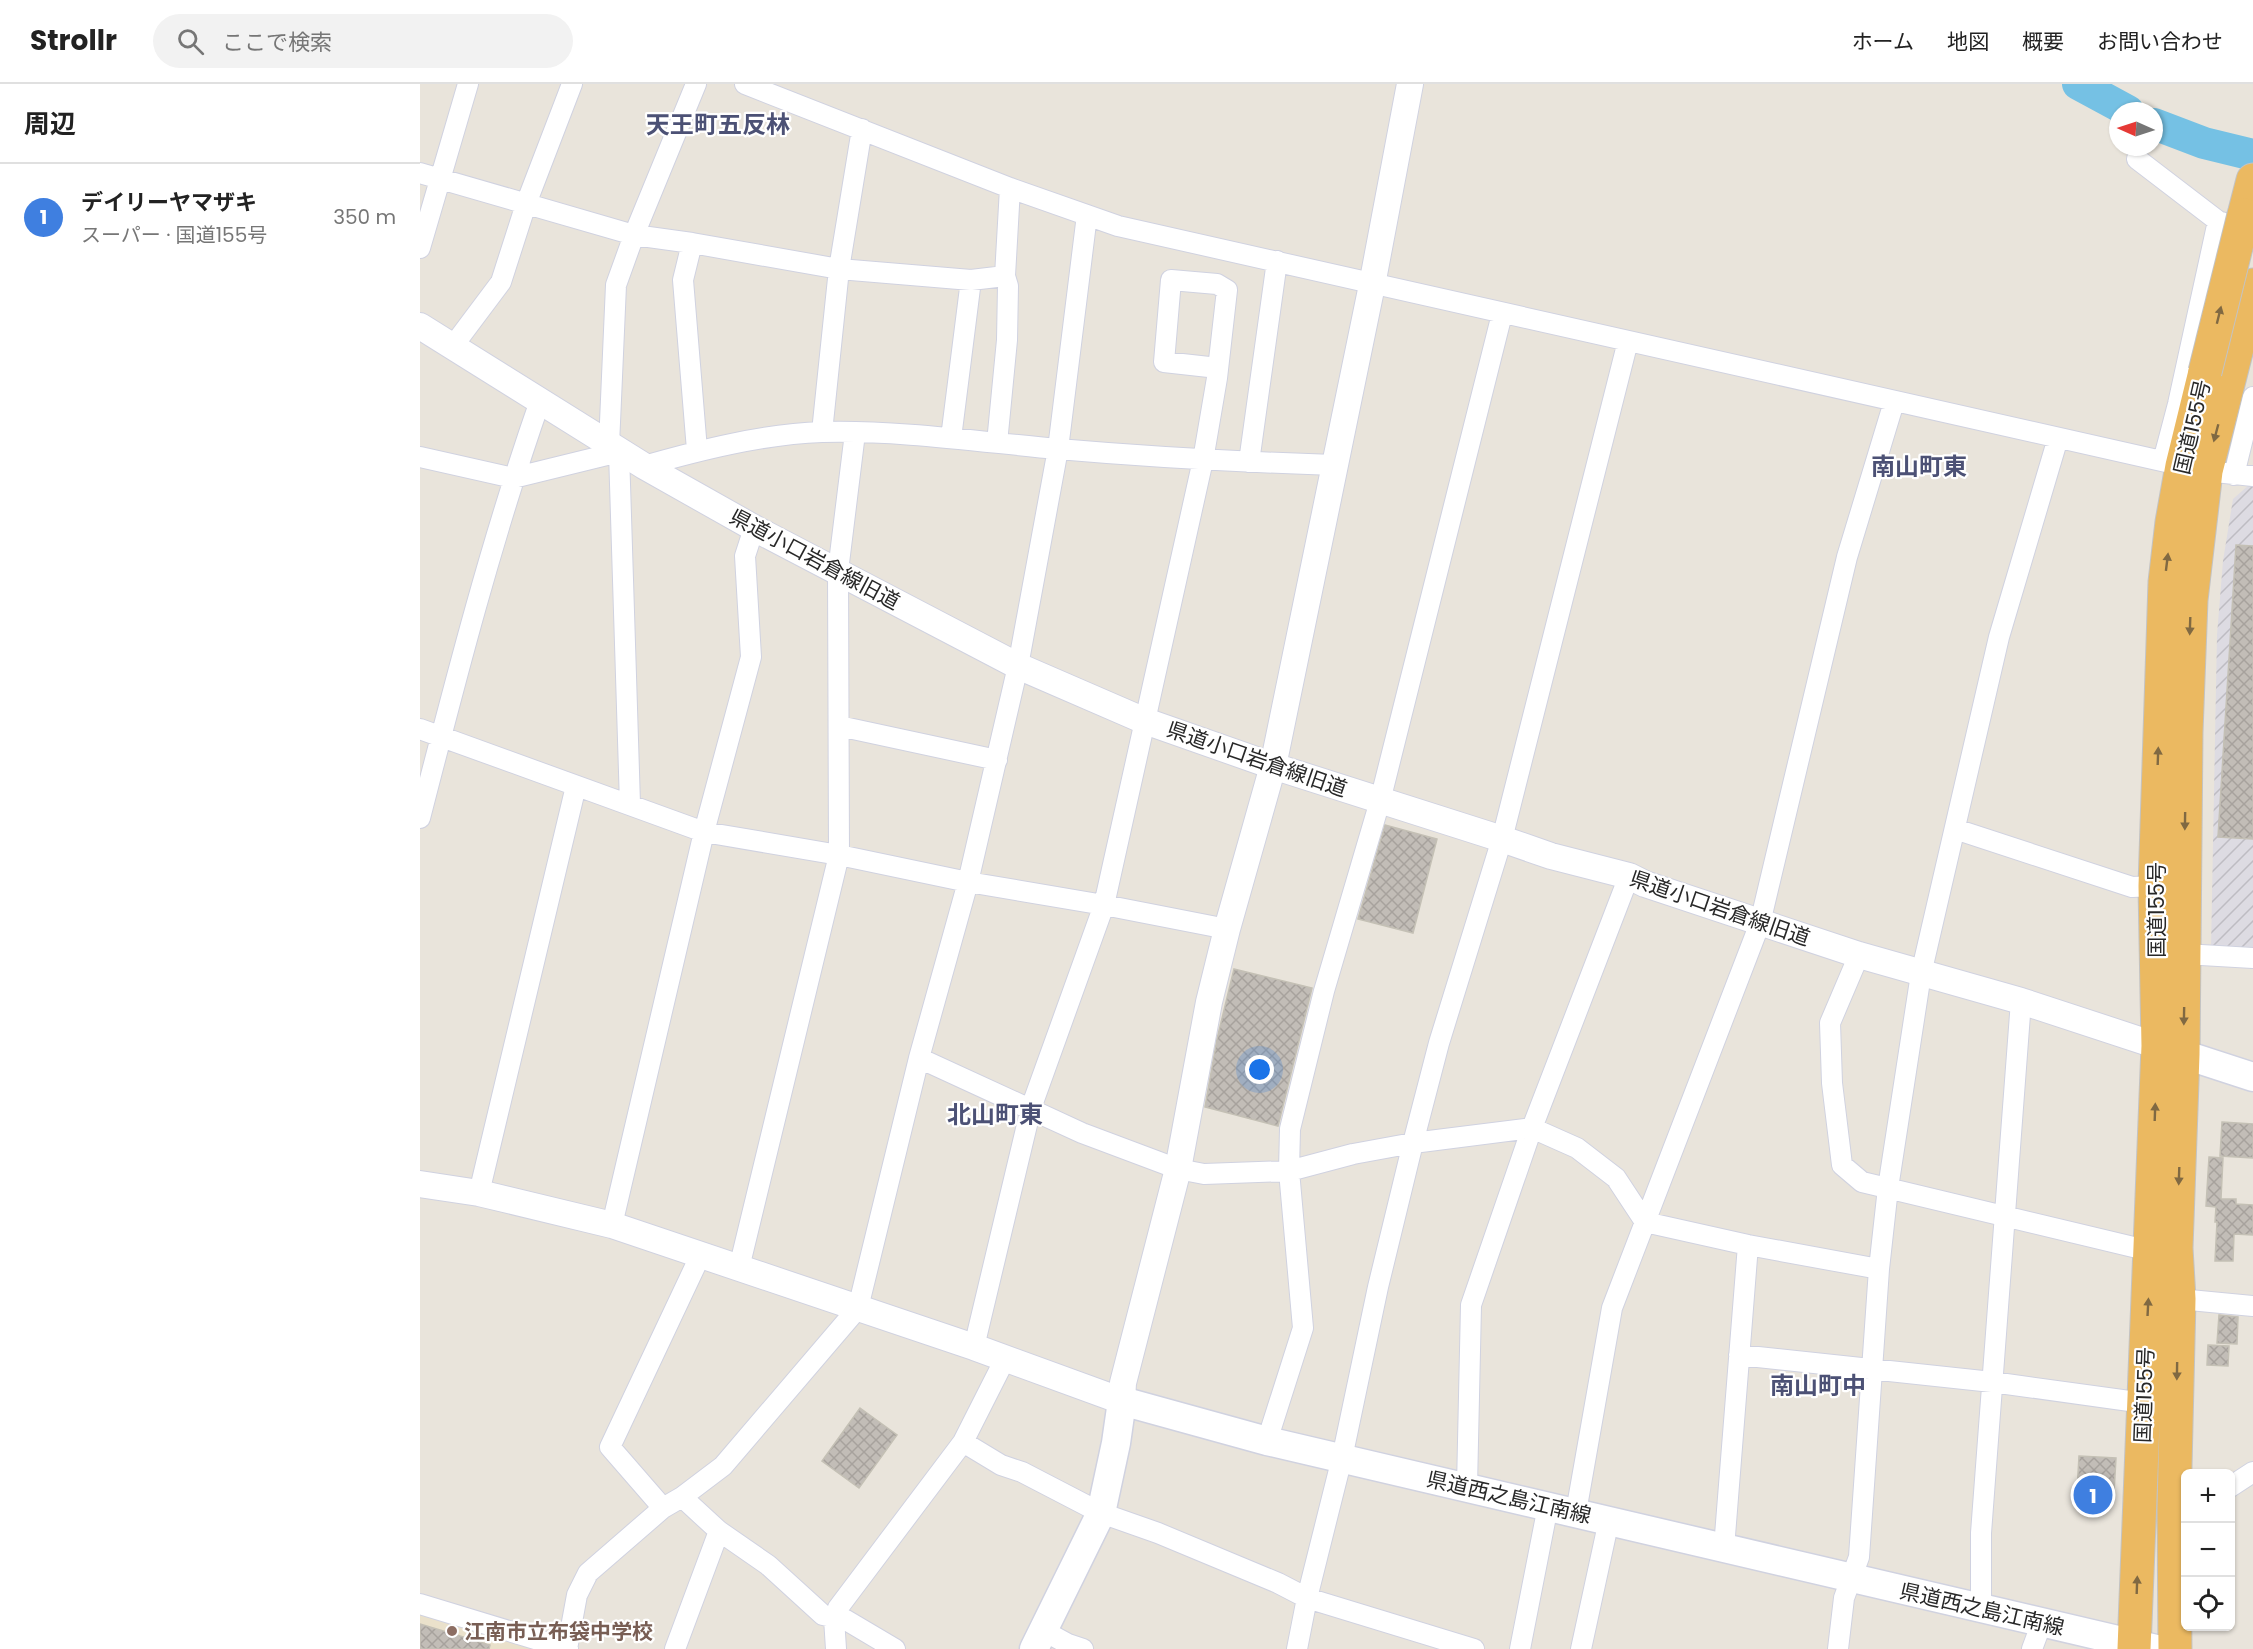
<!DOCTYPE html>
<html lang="ja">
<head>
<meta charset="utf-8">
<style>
  :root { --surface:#fff; --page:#f2f2f2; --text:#222; --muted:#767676; --line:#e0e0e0; --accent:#465ceb }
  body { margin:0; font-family:Poppins,"Noto Sans JP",sans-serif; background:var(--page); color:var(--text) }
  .controls { position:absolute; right:18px; bottom:18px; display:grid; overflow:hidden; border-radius:9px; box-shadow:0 2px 4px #0004 }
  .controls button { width:54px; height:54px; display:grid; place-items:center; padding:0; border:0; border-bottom:2px solid var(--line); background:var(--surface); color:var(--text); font:30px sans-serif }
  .compass { position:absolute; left:1689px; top:18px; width:54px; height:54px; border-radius:50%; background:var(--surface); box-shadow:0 2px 4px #0004; rotate:273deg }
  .you { position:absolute; left:840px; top:986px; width:21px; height:21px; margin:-15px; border:4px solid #fff; border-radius:50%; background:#1a73e8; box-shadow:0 0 0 9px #1a73e833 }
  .badge { display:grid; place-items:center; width:39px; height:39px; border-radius:50%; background:var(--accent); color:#fff; font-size:20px; font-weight:700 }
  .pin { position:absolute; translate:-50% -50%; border:3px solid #fff; box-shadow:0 2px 6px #0006 }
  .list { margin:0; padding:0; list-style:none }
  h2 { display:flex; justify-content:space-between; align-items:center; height:78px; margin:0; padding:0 24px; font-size:26px }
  h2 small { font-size:20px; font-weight:400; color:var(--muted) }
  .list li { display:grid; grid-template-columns:39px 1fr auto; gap:18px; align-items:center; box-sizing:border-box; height:108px; padding:0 24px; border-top:2px solid var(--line) }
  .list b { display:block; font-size:22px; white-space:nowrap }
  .list p { margin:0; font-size:20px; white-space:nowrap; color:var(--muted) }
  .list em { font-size:20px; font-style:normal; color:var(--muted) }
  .icon { flex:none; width:33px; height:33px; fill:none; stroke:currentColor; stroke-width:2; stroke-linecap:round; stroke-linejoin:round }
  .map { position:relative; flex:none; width:1833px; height:1565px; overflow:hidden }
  header { display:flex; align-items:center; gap:36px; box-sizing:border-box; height:84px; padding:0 30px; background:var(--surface); border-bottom:2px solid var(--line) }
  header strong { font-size:28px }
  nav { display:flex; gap:33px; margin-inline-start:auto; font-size:21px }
  .search { width:420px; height:54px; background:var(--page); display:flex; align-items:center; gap:15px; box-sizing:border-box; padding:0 21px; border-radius:33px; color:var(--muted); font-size:22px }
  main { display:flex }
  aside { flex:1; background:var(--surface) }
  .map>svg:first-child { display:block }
  .industrial { fill:url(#industrial-furrows) }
  .education { fill:#eae1cb }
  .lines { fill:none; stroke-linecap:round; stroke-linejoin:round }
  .river { stroke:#75c1e4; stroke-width:32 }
  .building { fill:url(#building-cross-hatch); stroke:#c4c0b5; stroke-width:1.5 }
  .minor-casing { stroke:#d0d2e0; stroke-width:22 }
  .tertiary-casing { stroke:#d0d2e0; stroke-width:28 }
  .secondary-casing { stroke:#d0d2e0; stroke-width:31 }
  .trunk-casing { stroke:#c3c3c3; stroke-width:35 }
  .minor { stroke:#fff; stroke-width:20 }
  .tertiary { stroke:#fff; stroke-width:26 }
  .secondary { stroke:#fff; stroke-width:28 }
  .trunk { stroke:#ebb961; stroke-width:33 }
  .trunk-bridge-casing { stroke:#c3c3c3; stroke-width:35; stroke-linecap:butt }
  .trunk-bridge { stroke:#ebb961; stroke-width:33 }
  .oneway { fill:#806942 }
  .education-dot { fill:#8d6e63; stroke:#fff; stroke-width:2 }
  .labels { text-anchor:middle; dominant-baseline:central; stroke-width:4.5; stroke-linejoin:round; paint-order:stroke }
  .street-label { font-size:21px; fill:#282828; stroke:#fff }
  .education-label { font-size:21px; font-weight:bold; fill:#785e54; stroke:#fff; text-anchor:start }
  .quarter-label { font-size:24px; font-weight:bold; fill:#4c5175; stroke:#fff }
</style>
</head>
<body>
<header>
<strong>Strollr</strong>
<div class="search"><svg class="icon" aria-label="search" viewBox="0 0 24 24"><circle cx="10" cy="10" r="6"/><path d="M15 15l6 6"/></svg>ここで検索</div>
<nav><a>ホーム</a><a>地図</a><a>概要</a><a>お問い合わせ</a></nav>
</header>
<main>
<aside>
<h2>周辺<small></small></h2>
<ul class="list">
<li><span class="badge" style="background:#3f7fe0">1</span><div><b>デイリーヤマザキ</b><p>スーパー · 国道155号</p></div><em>350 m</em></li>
</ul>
</aside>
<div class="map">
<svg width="1833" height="1565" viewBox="0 0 1833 1565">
  <defs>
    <pattern id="industrial-furrows" width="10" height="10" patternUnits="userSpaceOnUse" patternTransform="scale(1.5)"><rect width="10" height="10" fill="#dddbe2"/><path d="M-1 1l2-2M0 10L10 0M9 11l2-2" fill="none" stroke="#bebcc2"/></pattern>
    <pattern id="building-cross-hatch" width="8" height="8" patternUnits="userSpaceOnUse" patternTransform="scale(1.5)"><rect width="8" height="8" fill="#c2bdb7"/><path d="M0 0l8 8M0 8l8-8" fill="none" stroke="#a7a29d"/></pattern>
  </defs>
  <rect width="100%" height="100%" fill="#e9e4db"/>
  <path class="industrial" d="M 1830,400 L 1833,400 L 1833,869 L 1791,866 L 1797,551 L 1803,477 L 1813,415 Z"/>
  <path class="education" d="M 0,1529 L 127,1565 L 0,1565 Z"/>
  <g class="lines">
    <path class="river" d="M 1658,0 L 1708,27
      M 1734,40 L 1784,59 L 1833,71"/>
  </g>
  <path class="building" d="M 1816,461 L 1833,462 L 1833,755 L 1798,753 Z
    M 965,741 L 1017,755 L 993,849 L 938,835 Z
    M 814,885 L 892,904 L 858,1042 L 785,1023 L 797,955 Z
    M 1802,1038 L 1833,1040 L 1833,1074 L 1800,1072 Z
    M 1789,1073 L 1803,1074 L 1801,1115 L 1816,1115 L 1816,1120 L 1833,1121 L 1833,1151 L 1814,1150 L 1813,1177 L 1795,1177 L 1797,1138 L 1795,1138 L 1796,1123 L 1786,1122 Z
    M 1799,1231 L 1818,1233 L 1817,1260 L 1797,1259 Z
    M 1788,1261 L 1809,1262 L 1808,1282 L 1787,1281 Z
    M 440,1324 L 477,1351 L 439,1404 L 402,1377 Z
    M 1659,1372 L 1696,1374 L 1694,1409 L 1657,1407 Z
    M 0,1540 L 70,1561 L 69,1565 L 0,1565 Z"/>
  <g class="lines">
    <g class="minor-casing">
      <path id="minor" d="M 325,0 L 590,104 L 698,142 L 1786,387 L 1833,392
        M 1717,75 L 1798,137 L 1810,141
        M 0,89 L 214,151 L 272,159 L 419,185 L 551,196 L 585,192
        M 272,159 L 263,196 L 277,366
        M 0,164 L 48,0
        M 33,262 L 81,198 L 106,120 L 152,0
        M 402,348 L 419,185 L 442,45
        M 531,354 L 551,196
        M 577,359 L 587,256 L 588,202 L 585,192 L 590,104
        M 189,361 L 196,201 L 214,151 L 276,0
        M 0,373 L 93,394 L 199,368 L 210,720
        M 1743,377 L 1758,320 L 1798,137
        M 829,378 L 857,177
        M 224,382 C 280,366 344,350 402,348 C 479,346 561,358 638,365 C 730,373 822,378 914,381
        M 1814,391 L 1833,313
        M 419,642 L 577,676
        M 0,645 L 284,748 L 419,771 L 548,798 L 684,821 L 807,845
        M 0,734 C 36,594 72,454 120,317
        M 1535,745 L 1712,803 L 1735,802
        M 1764,870 L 1833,874
        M 1439,871 L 1410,939 L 1412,999 L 1422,1081 L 1442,1098 L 1730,1167
        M 499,974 L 662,1049 L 758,1085 L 784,1090 L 869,1087 L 933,1070 L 993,1059 L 1112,1044 L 1157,1064 L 1196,1094 L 1225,1138 L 1328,1161 L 1459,1185
        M 59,1109 L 156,702
        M 192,1141 L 284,748 L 331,573 L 325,472 L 334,444
        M 319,1184 L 419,771 L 418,487 L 435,349
        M 1759,1215 L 1833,1222
        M 554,1263 L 611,1024 L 684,821 L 783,376 L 797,294 L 807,206 L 797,200 L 751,196 L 744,278 L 798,284
        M 1319,1271 L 1572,1298 L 1724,1319
        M 847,1357 L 883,1244 L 869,1087 L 870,1045 L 904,907 L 960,717 L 1082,230
        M 543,1358 L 581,1381 L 602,1388 L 681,1429 L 738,1449 L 858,1499 L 887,1514 L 1054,1565
        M 1047,1403 L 1051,1221 L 1112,1044 L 1209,792
        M 1810,1403 L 1833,1388
        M 262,1413 L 299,1447 L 348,1481 L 403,1531 L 426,1536 L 475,1565
        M 243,1424 L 190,1363 L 281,1170
        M 1156,1428 L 1192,1224 L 1340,839 L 1427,473 L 1474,318
        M 1304,1464 L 1328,1161
        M 0,1520 L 148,1565
        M 1561,1524 L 1561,1449 L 1601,917
        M 624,1547 L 648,1560 L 663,1565
        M 147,1565 L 157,1511 L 168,1489 L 243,1424 L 262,1413 L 303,1382 L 438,1224 L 499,974 L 548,798 L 598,582 L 638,365 L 667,131
        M 255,1565 L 299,1447
        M 416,1565 L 414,1534 L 418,1524 L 543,1358 L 585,1275
        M 877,1565 L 887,1514 L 922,1374 L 958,1203 L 993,1059 L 1019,959 L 1082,755 L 1208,257
        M 1100,1565 L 1128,1422
        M 1161,1565 L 1189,1436
        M 1418,1565 L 1424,1514 L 1439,1473 L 1459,1185 L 1468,1104 L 1501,890 L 1579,553 L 1638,354
        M 1612,1565 L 1622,1538"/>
    </g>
    <g class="tertiary-casing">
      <path id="tertiary" d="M 0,242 L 224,382 L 334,444 L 598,582 L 725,637 L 853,682 L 1082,755 L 1131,772 L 1209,792 L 1225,800 L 1439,871 L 1601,917 L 1738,962
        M 0,1100 L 59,1109 L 192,1141 L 554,1263 L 702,1317 L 703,1299 L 758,1085 L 789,918 L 807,845 L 853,682 L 952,201 L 990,0"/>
    </g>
    <g class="secondary-casing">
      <path id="secondary" d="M 1744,964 L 1833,993
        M 614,1565 L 681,1429 L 696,1359 L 702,1317 L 847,1357 L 1736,1565"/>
    </g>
    <g class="trunk-casing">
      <path id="trunk" d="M 1824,131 L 1833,96
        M 1714,1565 L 1738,962 L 1735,802 L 1745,498 L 1752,438 L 1762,382 L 1785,288
        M 1755,1565 L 1754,1425 L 1759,1215 L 1756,1164 L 1763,970 L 1766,648 L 1771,516 L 1786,387 L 1833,201"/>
    </g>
    <use href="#minor" class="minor"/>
    <use href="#tertiary" class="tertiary"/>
    <use href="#secondary" class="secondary"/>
    <use href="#trunk" class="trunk"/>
    <g class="trunk-bridge-casing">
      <path id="trunk-bridge" d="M 1785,288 L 1824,131"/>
    </g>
    <use href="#trunk-bridge" class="trunk-bridge"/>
  </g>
  <defs><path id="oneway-solid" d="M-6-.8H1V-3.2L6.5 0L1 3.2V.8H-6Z" transform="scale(1.5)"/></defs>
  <g class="oneway">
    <use href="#oneway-solid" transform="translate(1799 231) rotate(-76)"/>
    <use href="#oneway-solid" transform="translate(1796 349) rotate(105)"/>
    <use href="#oneway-solid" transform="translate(1747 478) rotate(-83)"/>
    <use href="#oneway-solid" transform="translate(1770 542) rotate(92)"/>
    <use href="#oneway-solid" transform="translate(1738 672) rotate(-88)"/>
    <use href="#oneway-solid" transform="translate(1765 737) rotate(91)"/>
    <use href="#oneway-solid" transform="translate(1764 932) rotate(91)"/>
    <use href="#oneway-solid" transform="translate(1735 1028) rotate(-88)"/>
    <use href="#oneway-solid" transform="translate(1759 1092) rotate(92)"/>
    <use href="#oneway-solid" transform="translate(1728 1223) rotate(-87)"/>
    <use href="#oneway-solid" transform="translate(1757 1287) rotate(91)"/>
    <use href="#oneway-solid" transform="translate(1717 1501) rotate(-88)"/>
  </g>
  <circle class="education-dot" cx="32" cy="1547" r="6"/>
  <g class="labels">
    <g class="street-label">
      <text transform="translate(1772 343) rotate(-77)">国道155号</text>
      <text transform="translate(395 475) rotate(28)">県道小口岩倉線旧道</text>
      <text transform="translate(837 675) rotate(19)">県道小口岩倉線旧道</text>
      <text transform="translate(1300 824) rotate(19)">県道小口岩倉線旧道</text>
      <text transform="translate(1736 826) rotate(-90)">国道155号</text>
      <text transform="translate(1724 1311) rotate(-88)">国道155号</text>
      <text transform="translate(1089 1413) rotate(13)">県道西之島江南線</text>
      <text transform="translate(1562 1525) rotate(13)">県道西之島江南線</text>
    </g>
    <g class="education-label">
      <text x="44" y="1547">江南市立布袋中学校</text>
    </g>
    <g class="quarter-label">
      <text x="298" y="40">天王町五反林</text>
      <text x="1499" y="382">南山町東</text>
      <text x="575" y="1030">北山町東</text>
      <text x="1398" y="1301">南山町中</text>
    </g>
  </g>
</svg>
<div class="controls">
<button>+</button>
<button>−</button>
<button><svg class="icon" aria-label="locate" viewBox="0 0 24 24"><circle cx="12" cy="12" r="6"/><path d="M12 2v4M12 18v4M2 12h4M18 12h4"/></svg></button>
</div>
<svg class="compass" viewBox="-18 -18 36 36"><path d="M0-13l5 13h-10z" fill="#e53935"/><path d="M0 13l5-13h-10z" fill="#767676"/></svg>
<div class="you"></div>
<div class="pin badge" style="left:1673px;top:1411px;background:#3f7fe0">1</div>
</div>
</main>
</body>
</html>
